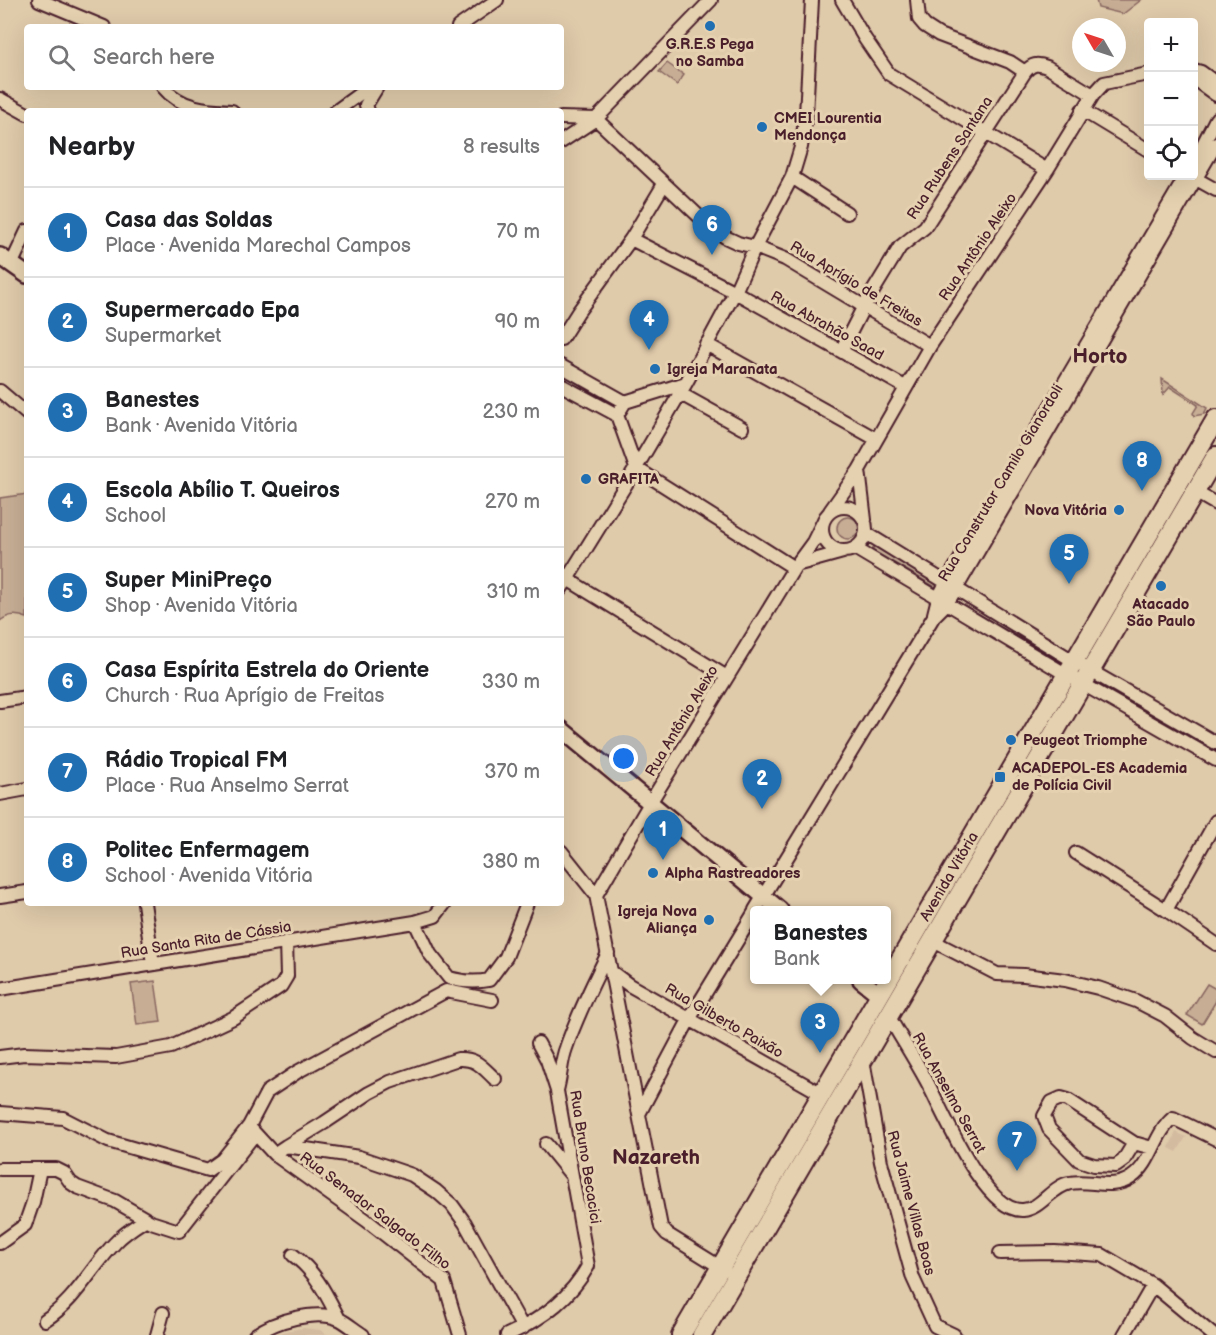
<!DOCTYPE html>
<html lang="en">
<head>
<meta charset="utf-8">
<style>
  :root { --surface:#fff; --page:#f2f2f2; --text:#202124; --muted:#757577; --line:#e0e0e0; --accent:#1f6fb2 }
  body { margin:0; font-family:"Balsamiq Sans",sans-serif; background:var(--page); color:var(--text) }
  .controls { position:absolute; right:18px; top:18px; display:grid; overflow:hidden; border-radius:6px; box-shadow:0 6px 24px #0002 }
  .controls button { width:54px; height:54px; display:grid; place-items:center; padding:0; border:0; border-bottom:2px solid var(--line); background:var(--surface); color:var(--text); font:30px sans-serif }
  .compass { position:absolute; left:1072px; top:18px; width:54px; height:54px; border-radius:50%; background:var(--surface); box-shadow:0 6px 24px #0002; rotate:309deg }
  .you { position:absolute; left:624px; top:759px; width:21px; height:21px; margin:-15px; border:4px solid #fff; border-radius:50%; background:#1a73e8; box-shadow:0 0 0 9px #1a73e833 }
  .badge { display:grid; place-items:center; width:39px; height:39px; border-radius:50%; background:var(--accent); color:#fff; font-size:20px; font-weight:700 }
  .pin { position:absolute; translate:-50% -50px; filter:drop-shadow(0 2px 3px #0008) }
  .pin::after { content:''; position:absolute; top:32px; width:21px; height:18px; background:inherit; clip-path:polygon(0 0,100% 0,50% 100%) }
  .popup { position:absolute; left:750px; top:906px; width:141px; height:78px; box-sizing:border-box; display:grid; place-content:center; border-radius:6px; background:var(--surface); filter:drop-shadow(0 2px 4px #0005); font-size:20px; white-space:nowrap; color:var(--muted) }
  .popup b { font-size:22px; color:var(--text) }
  .popup::after { content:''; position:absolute; left:50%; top:100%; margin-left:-12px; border:12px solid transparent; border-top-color:var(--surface) }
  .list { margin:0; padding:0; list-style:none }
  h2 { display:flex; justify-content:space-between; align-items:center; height:78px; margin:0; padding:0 24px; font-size:26px }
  h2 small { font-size:20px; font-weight:400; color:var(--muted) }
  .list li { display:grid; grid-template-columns:39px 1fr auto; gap:18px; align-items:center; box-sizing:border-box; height:90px; padding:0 24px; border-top:2px solid var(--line) }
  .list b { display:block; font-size:22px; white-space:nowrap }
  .list p { margin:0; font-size:20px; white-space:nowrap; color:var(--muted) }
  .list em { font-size:20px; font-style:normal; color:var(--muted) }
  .icon { flex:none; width:33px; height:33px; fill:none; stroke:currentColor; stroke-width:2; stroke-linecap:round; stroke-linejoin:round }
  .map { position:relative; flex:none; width:1216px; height:1335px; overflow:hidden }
  .search { position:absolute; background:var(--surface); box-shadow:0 6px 24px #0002; left:24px; top:24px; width:540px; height:66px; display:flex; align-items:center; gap:15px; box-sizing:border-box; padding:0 21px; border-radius:6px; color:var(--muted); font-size:22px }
  .panel { position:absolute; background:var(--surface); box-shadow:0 6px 24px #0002; left:24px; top:108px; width:540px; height:798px; border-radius:6px }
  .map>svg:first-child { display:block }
  .built { fill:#d3bba0 }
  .green { fill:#c6ad94; stroke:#886660; stroke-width:1.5 }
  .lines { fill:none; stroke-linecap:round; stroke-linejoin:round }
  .minor-casing { stroke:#4a1f2b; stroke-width:16 }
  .tertiary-casing { stroke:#4a1f2b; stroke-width:20 }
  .primary-casing { stroke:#4a1f2b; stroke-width:22 }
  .minor { stroke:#e5d1af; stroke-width:12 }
  .tertiary { stroke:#e5d1af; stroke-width:15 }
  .primary { stroke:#e5d1af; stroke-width:18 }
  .poi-dot { fill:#1f6fb2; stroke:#e5d1af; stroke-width:2 }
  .labels { text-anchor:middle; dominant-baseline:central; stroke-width:6; stroke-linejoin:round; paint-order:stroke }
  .poi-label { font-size:15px; font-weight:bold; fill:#4a1f2b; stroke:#e5d1af; text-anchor:start }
  .street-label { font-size:15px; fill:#4a1f2b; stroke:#e5d1af }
  .district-label { font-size:21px; font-weight:bold; fill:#4a1f2b; stroke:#e5d1af }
</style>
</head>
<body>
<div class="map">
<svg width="1216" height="1335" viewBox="0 0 1216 1335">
  <rect width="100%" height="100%" fill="#dfcaaa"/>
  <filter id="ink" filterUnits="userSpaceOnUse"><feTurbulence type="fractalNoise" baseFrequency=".0167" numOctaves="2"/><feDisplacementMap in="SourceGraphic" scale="12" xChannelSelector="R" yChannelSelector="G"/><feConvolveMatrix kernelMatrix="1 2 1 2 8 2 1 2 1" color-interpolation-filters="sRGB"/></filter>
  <g filter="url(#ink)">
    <path class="built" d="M 1176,1132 L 1186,1137 L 1177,1152 L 1169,1148 Z
      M 303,1328 L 320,1330 L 327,1335 L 276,1335 L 285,1331 Z"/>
    <path class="green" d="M 1096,0 L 1141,0 L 1123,14 L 1098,8 Z
      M 667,63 L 684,75 L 677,85 L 659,72 Z
      M 1162,379 L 1207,408 L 1204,414 L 1194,416 L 1193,413 L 1198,405 L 1170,387 L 1163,395 Z
      M 27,494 L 27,618 C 18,614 8,614 0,621 L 0,498 Z
      M837 528a11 11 0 1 1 22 0a11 11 0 1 1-22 0Z
      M 875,546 L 940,584 L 937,588 L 872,550 Z
      M 967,603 L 1056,654 L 1053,659 L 964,607 Z
      M 155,981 L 161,1022 L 137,1025 L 131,984 Z
      M 1207,984 L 1216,989 L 1216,1001 L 1202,1024 L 1187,1015 Z"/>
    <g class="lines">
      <g class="minor-casing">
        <path id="minor" d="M 39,0 L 104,27
          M 842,0 L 865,39 L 889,74 L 1047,170
          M 917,0 L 919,19 L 925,26 L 939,35 L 1010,62 L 1025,72
          M 458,27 L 497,0
          M 1194,70 L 1201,72 L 1216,83
          M 1194,79 L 1216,95
          M 163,87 C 180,108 206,110 232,111
          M 0,99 L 27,114
          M 1082,110 L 1148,150
          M 336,111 L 369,87
          M 368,111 L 366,105 L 377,87
          M 561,118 L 596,119 L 706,223 L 725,237 L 738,243 L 755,247 L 785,259 L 930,346
          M 561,142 L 596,119 L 711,0
          M 1194,162 L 1216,119
          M 1191,176 L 1216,190
          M 792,177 L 847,213
          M 631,239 L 735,292 L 905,387
          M 12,263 L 27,231
          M 561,339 L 578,312 L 631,239 L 664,184
          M 706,344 L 876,439
          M 841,351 L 864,306 L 900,247 L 925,227 L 1025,72 C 1032,64 1037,63 1047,67 L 1093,95
          M 561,366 L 625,402
          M 686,383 L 625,402 L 617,415 L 636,468 L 794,568
          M 561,385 L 617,415
          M 0,391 L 27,414
          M 679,393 L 742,428
          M 859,470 L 865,520
          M 1195,492 L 1216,504
          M822 529a22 22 0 1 1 44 0a22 22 0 1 1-44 0Z
          M 830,511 L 859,470 L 930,346 L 1047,170 L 1093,95 L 1104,83 L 1148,74
          M 866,533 L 1075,662 L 1216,743
          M 856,549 L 1067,675 L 1216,760
          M 796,565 L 843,552
          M 567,579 L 727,677
          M 561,589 L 636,468 L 686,383 L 735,292 L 755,247 L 792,177 L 801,147 L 806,115 L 812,0
          M 934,614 L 938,598 L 946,583 L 1186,176
          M 0,701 L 27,697
          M 0,794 L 27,789
          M 1216,821 L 1166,910 L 1216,944
          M 561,851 L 596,895 L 661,1227 L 667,1234 L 725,1270
          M 1076,853 L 1166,910
          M 596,895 L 650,803 L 794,568 L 813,542 L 823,522
          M 0,896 L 27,892
          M 144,903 L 153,964
          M 755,910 L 934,616 L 947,603 L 956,589 L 1216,144
          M 415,922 L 430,954 L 449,978
          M 933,941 L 997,974 L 1024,975 L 1065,980 L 1098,988 L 1136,1001 L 1165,1016 L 1193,1038 L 1216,1052
          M 613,973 L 629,985 L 822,1094
          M 449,978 C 463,982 475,983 489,980 L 506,957 L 527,903
          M 0,989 L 415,922 L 435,916 L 445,903
          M 889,1017 C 901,1038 914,1058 926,1080 C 942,1109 984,1213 1023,1210 C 1041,1209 1052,1186 1070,1183 C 1090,1179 1113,1191 1132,1177 C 1152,1163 1154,1134 1173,1118 L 1216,1139
          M 0,1057 L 24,1054 L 116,1057 L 171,1047 L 233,1018 L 281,986 L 287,976 L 286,942
          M 863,1060 L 881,1162 L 913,1278 L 935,1326 L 954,1335
          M 557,1090 C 561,1076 561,1061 566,1048 C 577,1015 593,984 608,953
          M 640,1112 L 690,1018 L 754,913
          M 0,1113 L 63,1118 L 108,1141 L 208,1170 L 222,1160 L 238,1140 L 249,1126 L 267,1092 L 297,1072 L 446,991 L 492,1000
          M 251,1129 L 274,1154 L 366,1220 L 444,1281 L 460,1335
          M 1134,1143 L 1123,1161 L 1116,1166 L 1094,1165 L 1079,1160 L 1049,1129 L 1044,1116 L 1052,1102 L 1061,1098 L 1068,1100 L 1134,1143 L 1152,1148
          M 546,1144 L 572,1176
          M 286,1146 L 324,1123 L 369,1093 L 390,1082 L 458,1059 C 477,1058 482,1067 495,1079
          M 274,1154 L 286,1146 L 359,1157 L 412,1175 L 436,1191 L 452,1205 L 465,1223 L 523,1328
          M 0,1169 L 56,1169 L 64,1173 L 71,1183 L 77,1187 L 115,1201 L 151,1222 L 179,1231 L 254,1135
          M 0,1243 L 25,1225 L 33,1202 L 40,1169
          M 1000,1253 L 1055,1252 L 1102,1255 L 1153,1285 L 1213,1335
          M 293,1255 C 316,1272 326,1294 339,1319
          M 45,1320 C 76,1300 90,1269 115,1243 C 124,1233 134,1227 145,1220
          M 157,1335 L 163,1313
          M 255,1335 C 275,1321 315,1309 339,1319 C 347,1323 355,1330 363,1335
          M 507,1335 C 541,1320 570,1299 588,1266 L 557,1091 L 547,1060 L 538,1043
          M 1124,1335 L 1153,1285"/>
      </g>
      <g class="tertiary-casing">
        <path id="tertiary" d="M 0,256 L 27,275
          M 561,729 L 780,910
          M 861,980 L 880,995"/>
      </g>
      <g class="primary-casing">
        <g id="primary">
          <path id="s1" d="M 681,1335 L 1216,419"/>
          <path d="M 702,1335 L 1216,456"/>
        </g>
      </g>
      <use href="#minor" class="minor"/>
      <use href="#tertiary" class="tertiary"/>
      <use href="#primary" class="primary"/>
    </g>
  </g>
  <g class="poi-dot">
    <circle cx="710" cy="26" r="6"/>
    <circle cx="762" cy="127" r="6"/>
    <circle cx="655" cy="369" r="6"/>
    <circle cx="586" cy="479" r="6"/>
    <circle cx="1119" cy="510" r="6"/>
    <circle cx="1161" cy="586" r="6"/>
    <circle cx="1011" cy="740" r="6"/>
    <rect x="994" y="771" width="12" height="12" rx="3"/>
    <circle cx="653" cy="873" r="6"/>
    <circle cx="709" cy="920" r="6"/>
  </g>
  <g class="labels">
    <g class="poi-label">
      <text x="710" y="44" text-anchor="middle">G.R.E.S Pega<tspan x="710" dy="17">no Samba</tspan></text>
      <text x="774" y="118">CMEI Lourentia<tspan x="774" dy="17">Mendonça</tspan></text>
      <text x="667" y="369">Igreja Maranata</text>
      <text x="598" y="479">GRAFITA</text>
      <text x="1107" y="510" text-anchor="end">Nova Vitória</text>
      <text x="1161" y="604" text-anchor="middle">Atacado<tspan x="1161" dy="17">São Paulo</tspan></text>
      <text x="1023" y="740">Peugeot Triomphe</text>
      <text x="1012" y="768">ACADEPOL-ES Academia<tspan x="1012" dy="17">de Polícia Civil</tspan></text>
      <text x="665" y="873">Alpha Rastreadores</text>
      <text x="697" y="911" text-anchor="end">Igreja Nova<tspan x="697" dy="17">Aliança</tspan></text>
    </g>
    <g class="street-label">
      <text transform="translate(950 158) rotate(-57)">Rua Rubens Santana</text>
      <text transform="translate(978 247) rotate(-56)">Rua Antônio Aleixo</text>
      <text transform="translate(856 284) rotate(31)">Rua Aprígio de Freitas</text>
      <text transform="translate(827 326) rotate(29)">Rua Abrahão Saad</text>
      <text transform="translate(1001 483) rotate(-59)">Rua Construtor Camilo Gianordoli</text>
      <text transform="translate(682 721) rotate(-59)">Rua Antônio Aleixo</text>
      <text stroke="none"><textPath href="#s1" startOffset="531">Avenida Vitória</textPath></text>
      <text transform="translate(206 940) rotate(-9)">Rua Santa Rita de Cássia</text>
      <text transform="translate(724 1021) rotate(30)">Rua Gilberto Paixão</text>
      <text transform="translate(949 1093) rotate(61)">Rua Anselmo Serrat</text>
      <text transform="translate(585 1157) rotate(81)">Rua Bruno Becacici</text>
      <text transform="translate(911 1203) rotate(75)">Rua Jaime Villas Boas</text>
      <text transform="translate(375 1211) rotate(37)">Rua Senador Salgado Filho</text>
    </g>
    <g class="district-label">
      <text x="1100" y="356">Horto</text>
      <text x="656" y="1157">Nazareth</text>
    </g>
  </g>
</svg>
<div class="controls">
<button>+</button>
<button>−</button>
<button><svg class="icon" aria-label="locate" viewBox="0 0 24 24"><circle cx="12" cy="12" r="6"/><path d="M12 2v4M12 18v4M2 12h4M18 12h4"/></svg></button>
</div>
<svg class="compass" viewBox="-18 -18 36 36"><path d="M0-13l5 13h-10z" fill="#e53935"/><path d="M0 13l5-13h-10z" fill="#757577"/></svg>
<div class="you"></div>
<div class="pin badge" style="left:663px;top:860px">1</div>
<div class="pin badge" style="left:762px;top:809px">2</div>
<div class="pin badge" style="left:820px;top:1053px">3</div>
<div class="popup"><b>Banestes</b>Bank</div>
<div class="pin badge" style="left:649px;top:350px">4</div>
<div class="pin badge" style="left:1069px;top:584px">5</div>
<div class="pin badge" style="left:712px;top:255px">6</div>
<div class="pin badge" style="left:1017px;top:1171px">7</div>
<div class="pin badge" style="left:1142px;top:491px">8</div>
<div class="search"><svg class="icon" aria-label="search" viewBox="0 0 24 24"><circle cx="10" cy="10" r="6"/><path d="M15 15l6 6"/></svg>Search here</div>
<section class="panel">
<h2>Nearby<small>8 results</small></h2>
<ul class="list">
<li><span class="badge">1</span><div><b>Casa das Soldas</b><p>Place · Avenida Marechal Campos</p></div><em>70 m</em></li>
<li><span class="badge">2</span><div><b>Supermercado Epa</b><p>Supermarket</p></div><em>90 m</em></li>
<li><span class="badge">3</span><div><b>Banestes</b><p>Bank · Avenida Vitória</p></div><em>230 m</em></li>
<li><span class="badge">4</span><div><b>Escola Abílio T. Queiros</b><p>School</p></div><em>270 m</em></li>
<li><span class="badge">5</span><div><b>Super MiniPreço</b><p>Shop · Avenida Vitória</p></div><em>310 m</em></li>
<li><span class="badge">6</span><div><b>Casa Espírita Estrela do Oriente</b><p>Church · Rua Aprígio de Freitas</p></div><em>330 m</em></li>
<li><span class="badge">7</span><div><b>Rádio Tropical FM</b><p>Place · Rua Anselmo Serrat</p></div><em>370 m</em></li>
<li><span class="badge">8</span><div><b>Politec Enfermagem</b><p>School · Avenida Vitória</p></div><em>380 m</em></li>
</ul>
</section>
</div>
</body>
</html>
